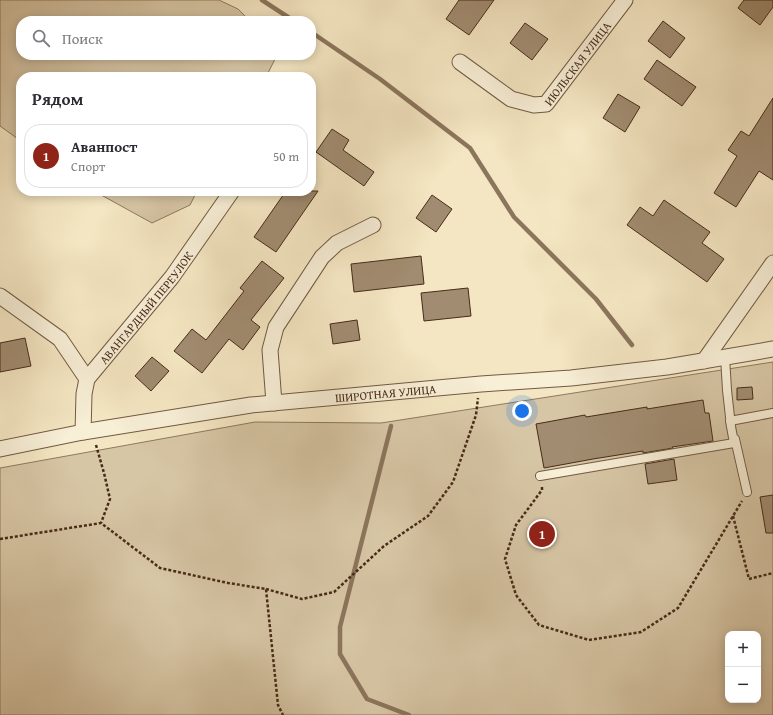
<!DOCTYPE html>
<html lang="ru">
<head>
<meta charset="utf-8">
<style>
  :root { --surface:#fff; --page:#f2f2f3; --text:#2b2b33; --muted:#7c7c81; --line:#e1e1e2; --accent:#8f2418 }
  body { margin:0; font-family:"Gentium Book Plus",serif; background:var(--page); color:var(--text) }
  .controls { position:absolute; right:12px; bottom:12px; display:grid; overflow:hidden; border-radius:8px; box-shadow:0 2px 10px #0003 }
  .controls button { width:36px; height:36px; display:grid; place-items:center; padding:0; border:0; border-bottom:1px solid var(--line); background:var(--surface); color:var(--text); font:20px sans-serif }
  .you { position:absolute; left:522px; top:411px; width:14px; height:14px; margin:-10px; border:3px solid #fff; border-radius:50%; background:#1a73e8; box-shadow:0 0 0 6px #1a73e833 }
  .badge { display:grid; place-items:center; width:26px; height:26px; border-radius:50%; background:var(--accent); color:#fff; font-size:13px; font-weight:700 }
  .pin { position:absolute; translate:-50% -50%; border:2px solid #fff; box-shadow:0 1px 4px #0006 }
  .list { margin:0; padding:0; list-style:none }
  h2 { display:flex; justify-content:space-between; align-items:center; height:52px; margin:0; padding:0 16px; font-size:17px }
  h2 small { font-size:13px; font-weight:400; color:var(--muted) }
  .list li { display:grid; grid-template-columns:26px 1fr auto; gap:12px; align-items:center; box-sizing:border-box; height:64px; margin:0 8px 8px; padding:0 8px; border:1px solid var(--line); border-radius:16px }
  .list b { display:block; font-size:15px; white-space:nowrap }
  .list p { margin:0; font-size:13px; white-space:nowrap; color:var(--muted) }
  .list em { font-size:13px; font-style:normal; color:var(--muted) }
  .icon { flex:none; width:22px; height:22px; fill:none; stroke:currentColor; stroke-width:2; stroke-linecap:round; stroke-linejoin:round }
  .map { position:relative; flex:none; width:773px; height:715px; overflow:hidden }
  .search { position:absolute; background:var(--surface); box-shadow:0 2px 10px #0003; left:16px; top:16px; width:300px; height:44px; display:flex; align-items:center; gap:10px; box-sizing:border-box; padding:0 14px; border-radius:16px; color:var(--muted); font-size:15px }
  .panel { position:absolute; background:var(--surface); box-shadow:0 2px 10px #0003; left:16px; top:72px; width:300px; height:124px; border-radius:16px }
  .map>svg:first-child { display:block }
  .green { fill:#d7c6a5; stroke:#8f785f; fill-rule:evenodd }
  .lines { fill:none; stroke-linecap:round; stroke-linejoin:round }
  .stream { stroke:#8b755c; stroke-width:4.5 }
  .building { fill:#a18c71; stroke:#472b19 }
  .lane-casing { stroke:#725a43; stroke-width:10 }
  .street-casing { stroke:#725a43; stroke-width:17 }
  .path { stroke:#472b19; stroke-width:2.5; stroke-dasharray:3 2; stroke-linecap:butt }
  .lane { stroke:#f8efd7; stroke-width:8 }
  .street { stroke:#f8efd7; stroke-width:15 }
  .labels { text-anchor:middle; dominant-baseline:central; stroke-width:3; stroke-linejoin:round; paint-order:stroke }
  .street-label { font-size:12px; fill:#472b19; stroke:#f8efd7 }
</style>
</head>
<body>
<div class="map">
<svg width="773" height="715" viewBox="0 0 773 715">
  <rect width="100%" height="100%" fill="#f4e6c2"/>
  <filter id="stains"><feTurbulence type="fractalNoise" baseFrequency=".005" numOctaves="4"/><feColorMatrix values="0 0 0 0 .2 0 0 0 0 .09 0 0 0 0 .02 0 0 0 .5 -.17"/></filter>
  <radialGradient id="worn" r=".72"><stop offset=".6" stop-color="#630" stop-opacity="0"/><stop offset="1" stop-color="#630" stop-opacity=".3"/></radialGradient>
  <path class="green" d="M 0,0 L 219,0 L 238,9 L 250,21 L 21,21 L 21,55 L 277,55 L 266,77 L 21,77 L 21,141 L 0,126 Z
    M 94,191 L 197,191 L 190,205 L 152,223 Z
    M 773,362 L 773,715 L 0,715 L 0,468 L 255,422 L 381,423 ZM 728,634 L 758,634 L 758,700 L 728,700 Z"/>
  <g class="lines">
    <path class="stream" d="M 262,0 L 294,21
      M 311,32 L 380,79 L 470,148 L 514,217 L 596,299 L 632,345
      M 391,426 L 340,627 L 340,654 L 367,699 L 409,715"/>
  </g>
  <path class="building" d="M 459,0 L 494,0 L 469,35 L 446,19 Z
    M 744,0 L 773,0 L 773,7 L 760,25 L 738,8 Z
    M 663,21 L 685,38 L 670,58 L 648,41 Z
    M 525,23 L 548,39 L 532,60 L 510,43 Z
    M 657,60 L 696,87 L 682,106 L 644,79 Z
    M 618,94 L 640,107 L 625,132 L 603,118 Z
    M 773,98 L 773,180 L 759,171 L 736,207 L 714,193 L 737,156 L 728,150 L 741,131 L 749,136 Z
    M 332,129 L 349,140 L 343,150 L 374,172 L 364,186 L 316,152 Z
    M 286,191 L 318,191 L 276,252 L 254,237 Z
    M 432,195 L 452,209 L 436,232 L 416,218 Z
    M 664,200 L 710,232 L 702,243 L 724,259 L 707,282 L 627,225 L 640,207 L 653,216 Z
    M 421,256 L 424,284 L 354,292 L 351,264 Z
    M 262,261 L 284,278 L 251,320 L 260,327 L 243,350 L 229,339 L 202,373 L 174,351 L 192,329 L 206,340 L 244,291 L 240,288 Z
    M 468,288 L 471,316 L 424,321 L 421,293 Z
    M 357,320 L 360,340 L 333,344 L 330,324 Z
    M 25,338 L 31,366 L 0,372 L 0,343 Z
    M 152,357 L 169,371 L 151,391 L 135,376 Z
    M 752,387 L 753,399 L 737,400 L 737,388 Z
    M 703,400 L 705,413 L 709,413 L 713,441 L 672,447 L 673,448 L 643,453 L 643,451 L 593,459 L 544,468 L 536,424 L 585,415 L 586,417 L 647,407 L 647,409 Z
    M 674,459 L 677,480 L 648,484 L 645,464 Z
    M 773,495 L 773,533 L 766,533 L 760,497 Z"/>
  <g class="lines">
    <g class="lane-casing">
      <path id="lane" d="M 725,357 L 727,390 L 731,426
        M 735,439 L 747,492
        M 540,476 L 734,443 L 730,421 L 773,413"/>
    </g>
    <g class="street-casing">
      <g id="street">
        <path id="s1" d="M 460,62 L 511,99 L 534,105 L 546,104 L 625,0"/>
        <path d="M 0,296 L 60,339 L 87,379"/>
        <path d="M 704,361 L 773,263"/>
        <path d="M 274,403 L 270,350 L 276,327 L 322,257 L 337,243 L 373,225"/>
        <path id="s2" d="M 83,432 L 84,394 L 87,379 L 172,277 L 232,191"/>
        <path id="s3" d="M 0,449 L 83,432 L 251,405 L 481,384 L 571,378 L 667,367 L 773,349"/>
      </g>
    </g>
    <path class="path" d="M 96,445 L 104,473 L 110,499 L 101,523
      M 542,487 L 542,490 L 516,525 L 505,559 L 516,595 L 539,625 L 589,640 L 641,632 L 678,608 L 742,501
      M 733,516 L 749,579 L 773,573
      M 0,539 L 101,523 L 160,568 L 228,583 L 266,589 L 278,705 L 283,715
      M 266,589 L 302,599 L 334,592 L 384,546 L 428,516 L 453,482 L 476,415 L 478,398"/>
    <use href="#lane" class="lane"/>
    <use href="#street" class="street"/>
  </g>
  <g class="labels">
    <g class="street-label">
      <text stroke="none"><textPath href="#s1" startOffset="150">ИЮЛЬСКАЯ УЛИЦА</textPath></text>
      <text stroke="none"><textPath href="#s2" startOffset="146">АВАНГАРДНЫЙ ПЕРЕУЛОК</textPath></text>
      <text stroke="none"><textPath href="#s3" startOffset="390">ШИРОТНАЯ УЛИЦА</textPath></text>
    </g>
  </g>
  <rect width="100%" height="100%" filter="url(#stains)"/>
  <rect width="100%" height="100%" fill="url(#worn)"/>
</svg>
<div class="controls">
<button>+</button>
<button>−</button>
</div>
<div class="you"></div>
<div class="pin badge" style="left:542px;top:534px">1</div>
<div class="search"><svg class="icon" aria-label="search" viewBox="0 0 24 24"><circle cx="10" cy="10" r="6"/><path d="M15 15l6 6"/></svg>Поиск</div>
<section class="panel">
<h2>Рядом<small></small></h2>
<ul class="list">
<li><span class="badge">1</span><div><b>Аванпост</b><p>Спорт</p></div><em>50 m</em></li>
</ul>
</section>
</div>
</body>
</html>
